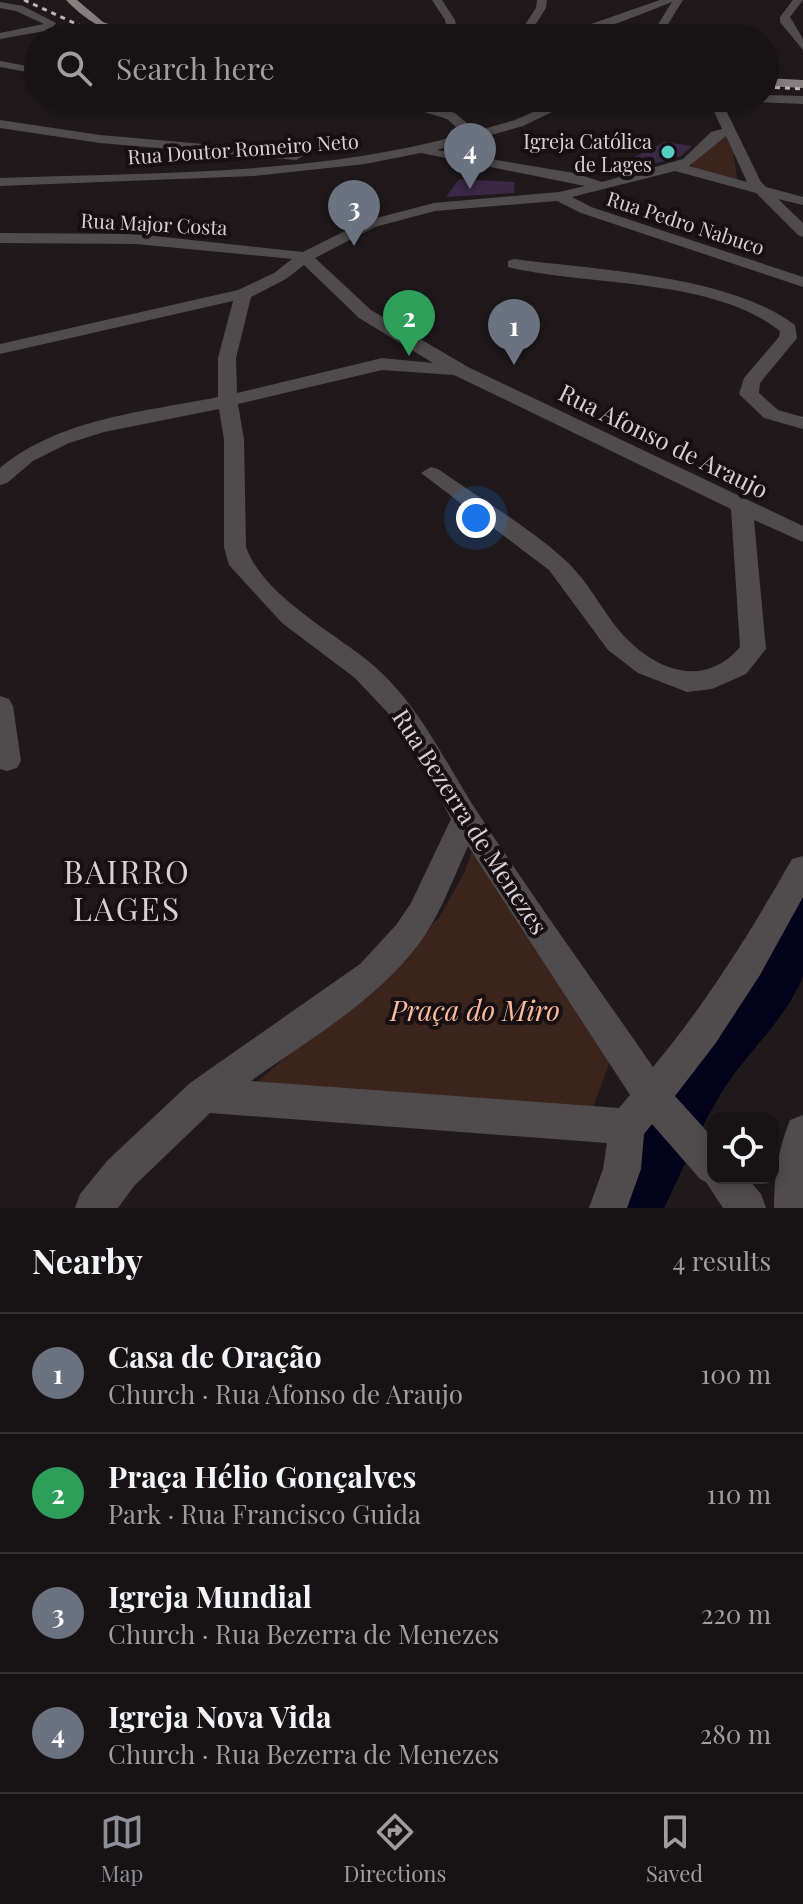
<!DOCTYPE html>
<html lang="en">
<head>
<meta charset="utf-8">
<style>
  :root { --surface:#171315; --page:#201c1e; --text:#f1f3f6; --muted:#9e9ea0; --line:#363234; --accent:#8c9099 }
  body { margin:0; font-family:"Playfair Display",serif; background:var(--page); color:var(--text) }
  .controls { position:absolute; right:24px; bottom:24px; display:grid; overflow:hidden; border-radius:16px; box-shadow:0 4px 12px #0003 }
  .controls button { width:72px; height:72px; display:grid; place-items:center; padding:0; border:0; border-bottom:2px solid var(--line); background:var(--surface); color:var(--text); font:40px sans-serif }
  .you { position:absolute; left:476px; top:518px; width:28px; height:28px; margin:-20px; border:6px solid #fff; border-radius:50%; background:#1a73e8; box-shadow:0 0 0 12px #1a73e833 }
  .badge { display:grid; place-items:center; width:52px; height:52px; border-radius:50%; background:var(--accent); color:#fff; font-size:26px; font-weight:700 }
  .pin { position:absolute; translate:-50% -66px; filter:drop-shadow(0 2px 4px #0008) }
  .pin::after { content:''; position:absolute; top:42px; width:28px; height:24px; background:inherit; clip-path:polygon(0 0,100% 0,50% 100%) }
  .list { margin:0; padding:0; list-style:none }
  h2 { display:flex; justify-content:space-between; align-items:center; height:104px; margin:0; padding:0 32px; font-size:34px }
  h2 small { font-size:26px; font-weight:400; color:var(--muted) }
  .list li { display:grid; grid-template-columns:52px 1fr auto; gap:24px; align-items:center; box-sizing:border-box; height:120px; padding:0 32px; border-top:2px solid var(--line) }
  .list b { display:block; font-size:30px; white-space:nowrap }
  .list p { margin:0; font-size:26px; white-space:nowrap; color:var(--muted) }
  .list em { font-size:26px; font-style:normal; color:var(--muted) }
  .icon { flex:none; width:44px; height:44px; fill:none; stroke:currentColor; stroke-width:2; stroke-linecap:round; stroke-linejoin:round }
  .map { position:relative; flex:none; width:803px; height:1208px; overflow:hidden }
  .search { position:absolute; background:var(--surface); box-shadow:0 4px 12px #0003; left:24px; right:24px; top:24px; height:88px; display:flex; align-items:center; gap:20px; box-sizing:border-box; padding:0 28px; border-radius:44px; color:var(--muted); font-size:30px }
  .sheet { height:584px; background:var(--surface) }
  nav { display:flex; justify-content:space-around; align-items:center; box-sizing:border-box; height:112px; border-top:2px solid var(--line); background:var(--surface); font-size:22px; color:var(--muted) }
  nav a { display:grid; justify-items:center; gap:4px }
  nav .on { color:var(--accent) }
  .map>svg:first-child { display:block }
  .green { fill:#3b241b }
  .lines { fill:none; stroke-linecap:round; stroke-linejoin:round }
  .river { fill:#04011a; fill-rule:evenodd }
  .building { fill:#3b2847 }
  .minor { fill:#504c4d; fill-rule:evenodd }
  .major { fill:#867e7f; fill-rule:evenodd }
  .rail { stroke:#bbb6b9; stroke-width:3; stroke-dasharray:5 5; stroke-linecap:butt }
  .poi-dot { fill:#56cec4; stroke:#161013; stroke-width:3 }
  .labels { text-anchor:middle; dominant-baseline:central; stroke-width:8; stroke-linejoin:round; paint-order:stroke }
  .far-poi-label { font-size:20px; fill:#d5d0d3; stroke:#161013; text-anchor:end }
  .far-street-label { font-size:20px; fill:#d5d0d3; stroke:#161013 }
  .street-label { font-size:24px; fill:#d5d0d3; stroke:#161013 }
  .near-park-label { font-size:28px; font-style:italic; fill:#feb99d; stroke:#161013 }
  .near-neighbourhood-label { font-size:32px; letter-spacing:2px; fill:#d5d0d3; stroke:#161013 }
</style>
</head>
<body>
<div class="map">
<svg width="803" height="1208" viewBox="0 0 803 1208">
  <rect width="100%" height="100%" fill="#1f191c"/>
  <path class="green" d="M 730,131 L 738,183 L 689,171 L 700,147 Z
    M 476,841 L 611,1059 L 593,1107 L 252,1087 L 439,918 L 464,873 Z"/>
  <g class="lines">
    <path class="river" d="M 803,889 L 803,976 C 786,1019 750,1049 725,1087 C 701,1124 684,1168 664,1208 L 598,1208 L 683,1048 L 752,968 L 785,895 Z"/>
  </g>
  <path class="building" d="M 665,142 L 692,146 L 681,156 L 657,163 L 634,157 Z
    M 459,179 L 515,182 L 514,193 L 446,197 Z"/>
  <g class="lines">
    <path class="minor" d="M 432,0 L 442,0 L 455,20 L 458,38 L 448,38 L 445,20 Z
      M 537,0 L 547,0 L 546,8 L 532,30 L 546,35 L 565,33 L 660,0 L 683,0 L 665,29 L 671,38 L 661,38 L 655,29 L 672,2 C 639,14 549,57 521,31 L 536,8 Z
      M 793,0 L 803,0 L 790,17 L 803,39 L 803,50 L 780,22 L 780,17 Z
      M 0,2 L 23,6 L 56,23 L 50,30 L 0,39 L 0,33 L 44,24 L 16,11 L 0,8 Z
      M 0,61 L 38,68 L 38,74 L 0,67 Z
      M 765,95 L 803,96 L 803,104 L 756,102 L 750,98 L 765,98 Z
      M 270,98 L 419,102 L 455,113 L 476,131 L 515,120 L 565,98 L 581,98 L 523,126 L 437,150 L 574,173 L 602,182 L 683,159 L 711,132 L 722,129 L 708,98 L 720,98 L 761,182 L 766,187 L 803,197 L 803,205 L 778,199 L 803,223 L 803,237 L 798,235 L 756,193 L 675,171 L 572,197 L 591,207 L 803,277 L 803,287 L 581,213 L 557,201 L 435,211 L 375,227 L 315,258 L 371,310 L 468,367 L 803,526 L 803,542 L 754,520 L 766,649 L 746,674 L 712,689 L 687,692 L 638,673 L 608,650 L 549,570 L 421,473 L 431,467 L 438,469 C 479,498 526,525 564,559 C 588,580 603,613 624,636 C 658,672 705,688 740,647 L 731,509 L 454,375 L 382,370 L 238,404 L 244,440 L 246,547 C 263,596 335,633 373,665 C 421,707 444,761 478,813 C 534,899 595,983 653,1067 C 707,1002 750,933 792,859 L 803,856 L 803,897 L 760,975 L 715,1044 L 675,1096 L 713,1138 L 713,1178 L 747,1178 L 761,1194 L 766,1208 L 723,1208 L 706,1182 L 700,1179 L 652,1124 L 644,1134 L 641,1169 L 627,1208 L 589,1208 L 603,1169 L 607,1143 L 210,1113 L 134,1186 L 118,1208 L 75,1208 L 80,1194 L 108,1160 L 190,1083 L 360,964 L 396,925 L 411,903 L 451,819 L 416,752 L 387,712 L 355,678 L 282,623 L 229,565 L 224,547 L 224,440 L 219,409 L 104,432 L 69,443 L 33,461 L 7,483 L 0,485 L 0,468 C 60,418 144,412 218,397 L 218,358 L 233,301 L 0,354 L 0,344 L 238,290 L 274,273 L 292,259 L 136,244 L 0,243 L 0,233 L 136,234 L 303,252 L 365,221 L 434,203 L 559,192 L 585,186 L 421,153 L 365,164 L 254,176 L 0,186 L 0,178 C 154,172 314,176 464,134 L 447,119 L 418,110 L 276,102 ZM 726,136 L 747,182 L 689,166 ZM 304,265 L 359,318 L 433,363 L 382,358 L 237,393 L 236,358 L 251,297 L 286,279 ZM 468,846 L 630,1095 L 619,1108 L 251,1081 C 308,1040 375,1002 418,945 C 440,916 453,879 468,846 Z
      M 0,120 L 100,135 L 296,152 L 303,156 L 296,160 L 100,143 L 0,128 Z
      M 514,259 C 596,270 729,275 795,325 L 797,338 L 760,383 L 759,393 L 778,410 L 803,417 L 803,429 L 764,418 L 739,394 L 744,378 L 779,337 L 780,331 C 711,277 591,287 508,267 L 508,261 Z
      M 0,696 L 9,699 L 13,706 L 21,761 L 17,768 L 7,771 L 0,769 Z
      M 803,1115 L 803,1208 L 774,1208 C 774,1178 778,1149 790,1120 Z"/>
    <path class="major" d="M 66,0 L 77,0 L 103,22 L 148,38 C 115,38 89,24 66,0 Z
      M 765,78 L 803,80 L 803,88 L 765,86 Z"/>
    <path class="rail" d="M 24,0 L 107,38
      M 765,87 L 803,89"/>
  </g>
  <circle class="poi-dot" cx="668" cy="152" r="8"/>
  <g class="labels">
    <g class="far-poi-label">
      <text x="652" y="140">Igreja Católica<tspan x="652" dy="23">de Lages</tspan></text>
    </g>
    <g class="far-street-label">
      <text transform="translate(243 148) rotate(-4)">Rua Doutor Romeiro Neto</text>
      <text transform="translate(686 222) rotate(18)">Rua Pedro Nabuco</text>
      <text transform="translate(154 223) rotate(3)">Rua Major Costa</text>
    </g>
    <g class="street-label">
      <text transform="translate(664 440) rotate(26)">Rua Afonso de Araujo</text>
      <text transform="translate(471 821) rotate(57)">Rua Bezerra de Menezes</text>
    </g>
    <g class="near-park-label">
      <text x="475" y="1009">Praça do Miro</text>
    </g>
    <g class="near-neighbourhood-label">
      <text x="127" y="870">BAIRRO<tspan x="127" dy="37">LAGES</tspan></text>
    </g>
  </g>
</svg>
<div class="controls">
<button><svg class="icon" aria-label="locate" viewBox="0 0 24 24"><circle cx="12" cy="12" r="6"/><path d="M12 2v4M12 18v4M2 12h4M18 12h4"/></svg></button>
</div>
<div class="you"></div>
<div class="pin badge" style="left:514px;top:365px;background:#6b7280">1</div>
<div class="pin badge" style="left:409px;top:356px;background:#2e9e5b">2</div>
<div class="pin badge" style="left:354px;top:246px;background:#6b7280">3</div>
<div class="pin badge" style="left:470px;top:189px;background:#6b7280">4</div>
<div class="search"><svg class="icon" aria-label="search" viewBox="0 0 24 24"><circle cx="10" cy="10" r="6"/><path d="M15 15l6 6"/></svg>Search here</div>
</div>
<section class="sheet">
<h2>Nearby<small>4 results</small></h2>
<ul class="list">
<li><span class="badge" style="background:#6b7280">1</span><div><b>Casa de Oração</b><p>Church · Rua Afonso de Araujo</p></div><em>100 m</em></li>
<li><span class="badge" style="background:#2e9e5b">2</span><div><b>Praça Hélio Gonçalves</b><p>Park · Rua Francisco Guida</p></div><em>110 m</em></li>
<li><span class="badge" style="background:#6b7280">3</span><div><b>Igreja Mundial</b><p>Church · Rua Bezerra de Menezes</p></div><em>220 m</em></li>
<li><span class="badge" style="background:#6b7280">4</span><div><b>Igreja Nova Vida</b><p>Church · Rua Bezerra de Menezes</p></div><em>280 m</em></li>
</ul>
</section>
<nav>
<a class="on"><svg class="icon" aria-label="map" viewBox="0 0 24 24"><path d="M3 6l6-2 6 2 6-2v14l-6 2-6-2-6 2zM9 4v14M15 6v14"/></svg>Map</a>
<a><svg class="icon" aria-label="directions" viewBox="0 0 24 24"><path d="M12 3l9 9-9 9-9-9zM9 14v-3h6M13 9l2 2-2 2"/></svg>Directions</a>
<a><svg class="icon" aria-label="saved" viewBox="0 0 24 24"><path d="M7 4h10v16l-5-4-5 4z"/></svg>Saved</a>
</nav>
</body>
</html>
